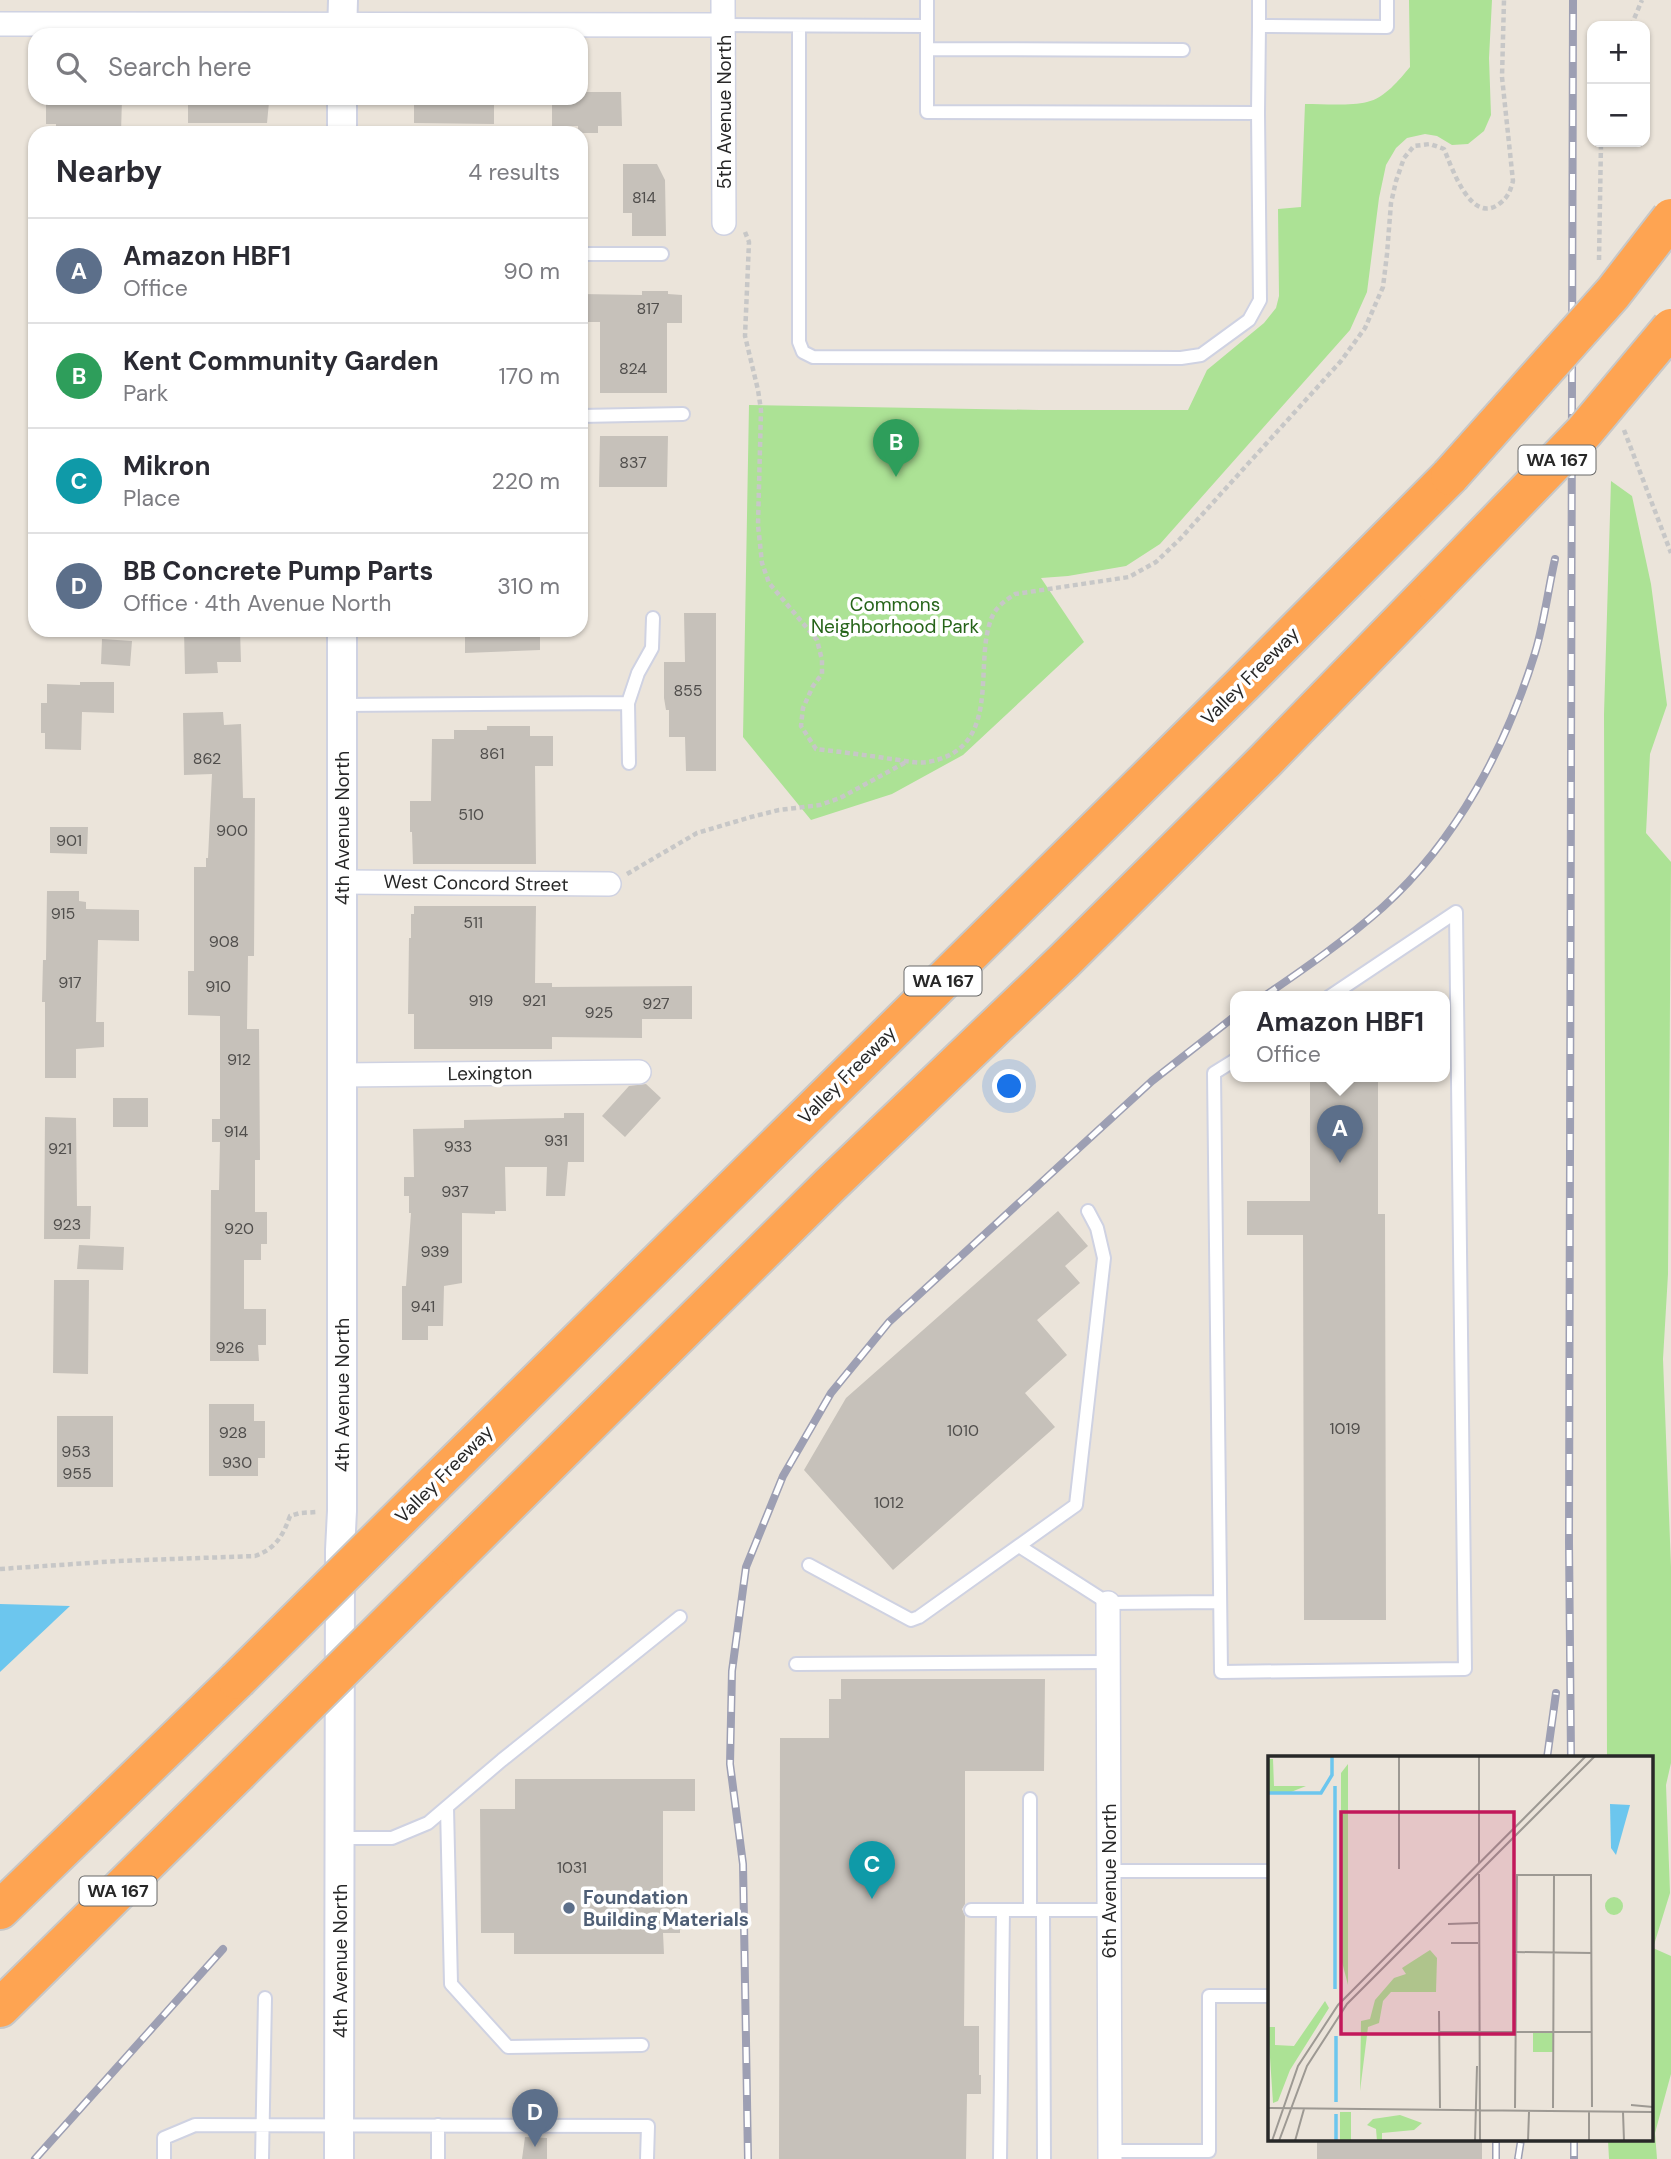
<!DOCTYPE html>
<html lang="en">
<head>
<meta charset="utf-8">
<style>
  :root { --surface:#fff; --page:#f2f2f3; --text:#2b2b33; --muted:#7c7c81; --line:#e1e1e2; --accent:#3854fa }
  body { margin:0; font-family:"DM Sans",sans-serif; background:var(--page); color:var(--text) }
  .controls { position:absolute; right:21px; top:21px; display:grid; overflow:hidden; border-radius:14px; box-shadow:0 2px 5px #0004 }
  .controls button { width:63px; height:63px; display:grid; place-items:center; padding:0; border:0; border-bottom:2px solid var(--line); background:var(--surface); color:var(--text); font:35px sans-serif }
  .you { position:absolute; left:1010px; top:1087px; width:24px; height:24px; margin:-18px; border:5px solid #fff; border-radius:50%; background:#1a73e8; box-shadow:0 0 0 10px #1a73e833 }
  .badge { display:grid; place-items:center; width:46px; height:46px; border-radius:50%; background:var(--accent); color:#fff; font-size:23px; font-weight:700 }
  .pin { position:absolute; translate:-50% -58px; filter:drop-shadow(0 2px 4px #0008) }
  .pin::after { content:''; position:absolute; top:37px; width:24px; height:21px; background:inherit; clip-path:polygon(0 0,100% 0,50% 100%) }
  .popup { position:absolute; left:1230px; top:991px; width:220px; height:91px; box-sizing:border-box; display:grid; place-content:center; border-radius:14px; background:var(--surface); filter:drop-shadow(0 2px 5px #0005); font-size:23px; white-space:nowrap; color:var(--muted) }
  .popup b { font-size:26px; color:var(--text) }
  .popup::after { content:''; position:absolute; left:50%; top:100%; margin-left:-14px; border:14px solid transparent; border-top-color:var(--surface) }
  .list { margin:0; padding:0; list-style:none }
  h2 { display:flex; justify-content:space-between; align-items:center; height:91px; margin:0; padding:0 28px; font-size:30px }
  h2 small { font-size:23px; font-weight:400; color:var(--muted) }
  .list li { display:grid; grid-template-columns:46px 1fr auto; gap:21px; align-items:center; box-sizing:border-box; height:105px; padding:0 28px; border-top:2px solid var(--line) }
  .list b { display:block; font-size:26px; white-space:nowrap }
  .list p { margin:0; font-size:23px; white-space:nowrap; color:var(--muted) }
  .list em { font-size:23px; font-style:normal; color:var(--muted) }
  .icon { flex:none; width:38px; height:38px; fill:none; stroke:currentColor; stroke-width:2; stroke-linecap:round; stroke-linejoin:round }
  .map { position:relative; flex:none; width:1671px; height:2159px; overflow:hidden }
  .search { position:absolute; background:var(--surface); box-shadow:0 2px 5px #0004; left:28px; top:28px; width:560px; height:77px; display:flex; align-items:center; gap:18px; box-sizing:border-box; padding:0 24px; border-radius:21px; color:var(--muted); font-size:26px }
  .panel { position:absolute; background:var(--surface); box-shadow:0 2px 5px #0004; left:28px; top:126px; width:560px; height:511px; border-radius:21px }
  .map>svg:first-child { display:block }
  .green { fill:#ace295 }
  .water { fill:#6cc6ee }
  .building { fill:#c6c1ba }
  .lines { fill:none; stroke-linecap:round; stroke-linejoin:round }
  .service-casing { stroke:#cfd2e2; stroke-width:16 }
  .minor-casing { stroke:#cfd2e2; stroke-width:26 }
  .tertiary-casing { stroke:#cfd2e2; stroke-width:32 }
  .motorway-casing { stroke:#c7c7c7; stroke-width:42 }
  .path { stroke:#c7c7c7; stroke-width:4.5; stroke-dasharray:5 3.5; stroke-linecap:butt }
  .service { stroke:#fff; stroke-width:12 }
  .minor { stroke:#fff; stroke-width:23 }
  .tertiary { stroke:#fff; stroke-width:28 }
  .motorway { stroke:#fea452; stroke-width:38 }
  .rail-casing { stroke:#9d9fb3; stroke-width:8 }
  .rail { stroke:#fff; stroke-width:5; stroke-dasharray:16; stroke-linecap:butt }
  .motorway-bridge-casing { stroke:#c7c7c7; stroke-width:42; stroke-linecap:butt }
  .motorway-bridge { stroke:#fea452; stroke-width:38 }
  .service-dot { fill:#5c6f8a; stroke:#fff; stroke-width:2.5 }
  .labels { text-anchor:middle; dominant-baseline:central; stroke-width:7; stroke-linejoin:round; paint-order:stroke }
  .number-label { font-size:16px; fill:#504e4c }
  .shield { fill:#fff; stroke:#686868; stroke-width:2 }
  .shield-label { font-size:18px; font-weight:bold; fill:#282828 }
  .street-label { font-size:19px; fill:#282828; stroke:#fff }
  .park-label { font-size:19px; fill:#266419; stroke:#fff }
  .service-label { font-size:19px; font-weight:bold; fill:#4e5e75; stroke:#fff; text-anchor:start }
  .inset-river { fill:none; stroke:#6cc6ee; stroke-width:3.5 }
  .inset-road { fill:none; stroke:#9d9993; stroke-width:2 }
  .view { fill:#c2185b; fill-opacity:0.15; stroke:#c2185b; stroke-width:3.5 }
  .inset-edge { fill:none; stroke:#282828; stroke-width:3.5 }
</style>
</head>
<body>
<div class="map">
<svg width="1671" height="2159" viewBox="0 0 1671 2159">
  <rect width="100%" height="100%" fill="#ebe4da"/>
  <path class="green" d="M 1409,0 L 1492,0 L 1489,58 L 1491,115 L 1484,131 L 1468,144 L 1452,145 L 1437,136 L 1425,134 L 1407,138 L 1396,148 L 1386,165 L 1379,198 L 1367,292 L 1350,330 L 1160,544 L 1126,566 L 1068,576 L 1041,578 L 1084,642 L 963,755 L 892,794 L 811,820 L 743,737 L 749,405 L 1039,410 L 1188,410 L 1207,370 L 1264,323 L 1276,308 L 1279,296 L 1278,209 L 1301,207 L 1305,104 C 1323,104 1351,106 1367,102 C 1385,98 1399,80 1410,67 Z
    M 1611,481 L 1632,496 L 1651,584 L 1667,705 L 1650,754 L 1646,833 L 1671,862 L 1668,1274 L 1663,1359 L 1671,1567 L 1671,1763 L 1666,1785 L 1670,1893 L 1653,1948 L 1671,1956 L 1671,2074 L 1655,2133 L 1657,2159 L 1609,2159 L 1608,2140 L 1652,2140 L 1652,1758 L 1607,1758 L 1604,714 Z"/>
  <path class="water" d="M 0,1604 L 70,1606 L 0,1672 Z"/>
  <path class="building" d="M 581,92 L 621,92 L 622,126 L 598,126 L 598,133 L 578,133 L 578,126 L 552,126 L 552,98 L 581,98 Z
    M 46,98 L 122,98 L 121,133 L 56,133 L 56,124 L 46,124 Z
    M 188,98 L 267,98 L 267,102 L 269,102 L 267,123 L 188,123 Z
    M 414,98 L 494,98 L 494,124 L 414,123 Z
    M 623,164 L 657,164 L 665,180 L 666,236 L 632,236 L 632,213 L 623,213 Z
    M 642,291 L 668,291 L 668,294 L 682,295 L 682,323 L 667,323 L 667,393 L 600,393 L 600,322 L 581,322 L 581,294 L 642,295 Z
    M 600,436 L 668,436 L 667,487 L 599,487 Z
    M 684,613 L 716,613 L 716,771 L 686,771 L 685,737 L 669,737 L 669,710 L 666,710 L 664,698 L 664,662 L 685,662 Z
    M 184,630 L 240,630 L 241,662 L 217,662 L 218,673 L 185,674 Z
    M 465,630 L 540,630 L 540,650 L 465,653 Z
    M 102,639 L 132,641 L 130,666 L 101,664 Z
    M 80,682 L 114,682 L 114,713 L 82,712 L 81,750 L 45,749 L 45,733 L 41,733 L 41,703 L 47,703 L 47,684 L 80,685 Z
    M 223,712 L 224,725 L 241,724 L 243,798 L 255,798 L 254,956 L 248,956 L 247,1029 L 259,1029 L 260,1160 L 255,1160 L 255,1212 L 267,1212 L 267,1244 L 261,1244 L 261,1260 L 244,1260 L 244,1309 L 266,1309 L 266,1345 L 258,1345 L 259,1361 L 210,1361 L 211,1190 L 219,1190 L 220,1142 L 212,1142 L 212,1119 L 220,1119 L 220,1016 L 188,1015 L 188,971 L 194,971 L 194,867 L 206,867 L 206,858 L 208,858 L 212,774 L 184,775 L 183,713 Z
    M 487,726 L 530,726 L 530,736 L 553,736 L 553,766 L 535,766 L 536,864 L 413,864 L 412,832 L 410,832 L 410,801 L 431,801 L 432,739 L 454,739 L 454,730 L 487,730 Z
    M 50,827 L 88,827 L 87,854 L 50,853 Z
    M 47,891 L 79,891 L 79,901 L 86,902 L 86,909 L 139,910 L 139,941 L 98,940 L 96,1022 L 104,1022 L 104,1047 L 76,1049 L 76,1078 L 45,1078 L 45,1002 L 42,1002 L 43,960 L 46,960 Z
    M 414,906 L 536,906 L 535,983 L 552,983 L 552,987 L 692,986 L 692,1019 L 642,1019 L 642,1038 L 552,1037 L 552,1049 L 414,1049 L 414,1014 L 408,1014 L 409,938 L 411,938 L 411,914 L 414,914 Z
    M 1310,1077 L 1378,1077 L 1378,1214 L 1385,1214 L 1386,1620 L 1304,1620 L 1303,1235 L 1247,1235 L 1247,1201 L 1310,1201 Z
    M 646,1084 L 661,1098 L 625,1137 L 602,1116 L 629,1086 Z
    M 113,1098 L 148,1098 L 148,1127 L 113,1127 Z
    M 564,1113 L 584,1113 L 584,1162 L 568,1162 L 565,1196 L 546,1196 L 547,1167 L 505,1167 L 506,1211 L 495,1211 L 495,1214 L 462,1213 L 462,1283 L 444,1286 L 443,1326 L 428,1326 L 428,1340 L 402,1340 L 402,1286 L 406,1286 L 411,1213 L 409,1213 L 409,1196 L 404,1196 L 404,1177 L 414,1177 L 413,1129 L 464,1128 L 464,1120 L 564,1118 Z
    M 45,1117 L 76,1118 L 77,1206 L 91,1206 L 90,1239 L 44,1239 Z
    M 1058,1211 L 1088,1246 L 1065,1266 L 1080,1283 L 1037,1320 L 1067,1355 L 1025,1393 L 1055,1427 L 893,1570 L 804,1470 L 846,1398 Z
    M 79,1245 L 124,1247 L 123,1270 L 77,1269 Z
    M 54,1280 L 89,1280 L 88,1374 L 53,1373 Z
    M 209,1404 L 254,1404 L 254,1421 L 265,1421 L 265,1458 L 258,1458 L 258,1476 L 209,1476 Z
    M 57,1416 L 113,1416 L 113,1487 L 57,1487 Z
    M 841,1679 L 1045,1679 L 1044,1771 L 965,1771 L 965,1904 L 962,1909 L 965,1916 L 964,2026 L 979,2026 L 979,2075 L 981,2075 L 981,2094 L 967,2094 L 966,2159 L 779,2159 L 780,1738 L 829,1738 L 829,1699 L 841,1699 Z
    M 515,1779 L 695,1779 L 695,1811 L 663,1811 L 663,1900 L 680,1900 L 680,1933 L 663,1933 L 664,1954 L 514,1954 L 514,1933 L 481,1933 L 480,1809 L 515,1809 Z
    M 525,2137 L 547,2138 L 547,2159 L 522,2159 Z
    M 1317,2140 L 1482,2140 L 1482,2159 L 1317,2159 Z"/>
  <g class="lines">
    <g class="service-casing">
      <path id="service" d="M 927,0 L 927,26
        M 1259,0 L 1259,26
        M 723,25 L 927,26 L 927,112 L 1258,113 L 1259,26 L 1387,27 L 1387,0
        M 799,26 L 799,342 L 803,352 L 813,357 L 1181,358 L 1201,355 L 1249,320 L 1260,300 L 1258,113
        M 927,49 L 1183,50
        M 581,254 L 662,254
        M 581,416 L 683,414
        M 628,703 L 638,673 L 652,648 L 653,618
        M 342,705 L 628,703 L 629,763
        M 1235,1060 L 1214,1073 L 1221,1672 L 1465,1669 L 1456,912 L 1329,997
        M 1019,1546 L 1108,1603 L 1220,1602
        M 809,1565 L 911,1620 L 919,1617 L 1076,1505 L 1104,1258 L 1097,1228 L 1088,1211
        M 796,1664 L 1109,1662
        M 1030,1799 L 1030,1910
        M 447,1807 L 451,1984 L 508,2047 L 642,2045
        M 339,1838 L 392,1838 L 428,1823 L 502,1760 L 680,1617
        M 1109,1871 L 1270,1871
        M 971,1910 L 1109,1910
        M 1043,1910 L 1044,2159
        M 1110,2151 L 1209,2151 L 1209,1996 L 1270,1996
        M 164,2159 L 164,2138 L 195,2125 L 648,2126 L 647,2159
        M 262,2159 L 265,1998
        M 438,2159 L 438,2125
        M 1000,2159 L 1003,1910"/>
    </g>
    <g class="minor-casing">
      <path id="minor" d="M 723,0 L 724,223
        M 0,24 L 723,25
        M 342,882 L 609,884
        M 342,1075 L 639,1072
        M 1108,1603 L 1110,2159"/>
    </g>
    <g class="tertiary-casing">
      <path id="tertiary" d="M 342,35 L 343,0
        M 342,98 L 342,133
        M 339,2159 L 340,1550 L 342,1511 L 342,630"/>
    </g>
    <g class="motorway-casing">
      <path id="motorway" d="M 434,1484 L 1244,683 L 1450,476
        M 434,1578 L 830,1185 L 1064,961 L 1265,761 L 1436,585
        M 0,1910 L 237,1680
        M 0,2008 L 237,1774"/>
    </g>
    <path class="path" d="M 1631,26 L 1642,0
      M 745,232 L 749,242 L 745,336 L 758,390 L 761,410 L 758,525 L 762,563 L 769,583 L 817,640 L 822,660 L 822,674 L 813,686 L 803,708 L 801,726 L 816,749 C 841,752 866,755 891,759 C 902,760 917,764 928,762 C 1005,748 972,664 992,617 C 996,607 1006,600 1015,594 L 1129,577 L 1156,562 L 1180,539 L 1341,361 L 1365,328 L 1383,287 L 1387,254 L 1391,203 L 1396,181 L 1404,158 L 1414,146 L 1430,144 L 1444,149 C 1452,168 1471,225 1499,204 C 1508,197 1510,192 1513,181 L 1502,77 L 1504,0
      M 1599,260 L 1601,142
      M 1624,430 L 1671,553
      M 627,874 L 697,833 L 751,817 L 779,810 L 820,805 L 840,798 L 908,761
      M 0,1569 L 118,1561 L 255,1556 C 275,1549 283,1536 290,1516 L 300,1513 L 317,1512"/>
    <use href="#service" class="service"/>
    <use href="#minor" class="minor"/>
    <use href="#tertiary" class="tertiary"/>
    <use href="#motorway" class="motorway"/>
    <g class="rail-casing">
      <path id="rail" d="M 1263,997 C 1304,969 1346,940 1383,907 C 1457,840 1506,747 1535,653 C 1544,623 1548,590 1555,559
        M 1547,1758 L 1556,1693
        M 1571,1758 L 1569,1542 L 1573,0
        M 1574,2140 L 1574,2159
        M 35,2159 L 223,1949
        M 748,2159 L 743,1864 L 730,1764 L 732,1671 L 746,1567 L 783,1476 L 831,1393 L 889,1322 L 1152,1081 L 1235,1016
        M 1496,2159 L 1496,2140
        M 1518,2159 L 1521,2140"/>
    </g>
    <use href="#rail" class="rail"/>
    <g class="motorway-bridge-casing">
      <path id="motorway-bridge" d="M 1450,476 L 1613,293 L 1671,218
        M 1436,585 L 1584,432 L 1671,328
        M 237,1680 L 434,1484
        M 237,1774 L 434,1578"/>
    </g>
    <use href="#motorway-bridge" class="motorway-bridge"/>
  </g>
  <circle class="service-dot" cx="569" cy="1908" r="7"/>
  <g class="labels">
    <g class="number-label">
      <text x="644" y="197">814</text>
      <text x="648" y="308">817</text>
      <text x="633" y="368">824</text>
      <text x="633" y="462">837</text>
      <text x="688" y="690">855</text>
      <text x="492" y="753">861</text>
      <text x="207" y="758">862</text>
      <text x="471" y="814">510</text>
      <text x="232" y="830">900</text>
      <text x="69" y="840">901</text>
      <text x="63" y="913">915</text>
      <text x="473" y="922">511</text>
      <text x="224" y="941">908</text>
      <text x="70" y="982">917</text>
      <text x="218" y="986">910</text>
      <text x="481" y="1000">919</text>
      <text x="534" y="1000">921</text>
      <text x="656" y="1003">927</text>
      <text x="599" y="1012">925</text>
      <text x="239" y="1059">912</text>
      <text x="236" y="1131">914</text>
      <text x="556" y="1140">931</text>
      <text x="458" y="1146">933</text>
      <text x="60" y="1148">921</text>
      <text x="455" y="1191">937</text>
      <text x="67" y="1224">923</text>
      <text x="239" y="1228">920</text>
      <text x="435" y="1251">939</text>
      <text x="423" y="1306">941</text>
      <text x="230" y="1347">926</text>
      <text x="1345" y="1428">1019</text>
      <text x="963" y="1430">1010</text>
      <text x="233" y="1432">928</text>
      <text x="76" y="1451">953</text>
      <text x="237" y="1462">930</text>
      <text x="77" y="1473">955</text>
      <text x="889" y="1502">1012</text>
      <text x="572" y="1867">1031</text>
    </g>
    <g class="shield">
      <rect x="1518.5" y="445.5" width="77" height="29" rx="5"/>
      <rect x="904.5" y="966.5" width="77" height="29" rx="5"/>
      <rect x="79.5" y="1876.5" width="77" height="29" rx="5"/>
    </g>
    <g class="shield-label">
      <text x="1557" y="460">WA 167</text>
      <text x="943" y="981">WA 167</text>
      <text x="118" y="1891">WA 167</text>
    </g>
    <g class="street-label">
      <text transform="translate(724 112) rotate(-90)">5th Avenue North</text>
      <text transform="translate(1250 676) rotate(-45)">Valley Freeway</text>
      <text transform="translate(342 828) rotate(-90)">4th Avenue North</text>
      <text transform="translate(476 883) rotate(1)">West Concord Street</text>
      <text transform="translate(490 1073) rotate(-1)">Lexington</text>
      <text transform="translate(847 1075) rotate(-45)">Valley Freeway</text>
      <text transform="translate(342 1395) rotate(-90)">4th Avenue North</text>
      <text transform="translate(444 1474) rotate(-45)">Valley Freeway</text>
      <text transform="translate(1109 1881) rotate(-90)">6th Avenue North</text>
      <text transform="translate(340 1961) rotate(-90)">4th Avenue North</text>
    </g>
    <g class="park-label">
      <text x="895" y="604">Commons<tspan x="895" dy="22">Neighborhood Park</tspan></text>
    </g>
    <g class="service-label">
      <text x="583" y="1897">Foundation<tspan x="583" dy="22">Building Materials</tspan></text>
    </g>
  </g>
  <g transform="translate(1268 1756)">
    <rect width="385" height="385" fill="#ebe4da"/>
    <path d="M 0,3 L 5,3 L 6,30 L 38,30 L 23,36 L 0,36 ZM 80,8 L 80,229 L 74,206 L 73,100 L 73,17 ZM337 150a9 9 0 1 1 18 0a9 9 0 1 1-18 0ZM 162,194 L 169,202 L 168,236 L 123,236 L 115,245 L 111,267 L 100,271 L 92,335 L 93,265 L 102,263 L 107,244 L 126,222 L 138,218 L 134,212 ZM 57,245 L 61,252 L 22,314 L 10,345 L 5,347 L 0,271 L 7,271 L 7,289 L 26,290 ZM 265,276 L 285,276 L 285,296 L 265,296 ZM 72,356 L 83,356 L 83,385 L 72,385 ZM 132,359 L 154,367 L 146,374 L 114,377 L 114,385 L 109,385 L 108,373 L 99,369 L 105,363 Z" fill="#ace295"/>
    <path d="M 342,48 L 362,49 L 348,99 L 343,92 Z" fill="#6cc6ee"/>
    <path class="inset-river" d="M 67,30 L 67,233M 0,37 L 53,37 L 64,19 L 64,0M 68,280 L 68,346M 68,358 L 68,385"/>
    <path class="inset-road" d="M 131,0 L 131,113M 211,107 L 211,0M 211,118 L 212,385M 180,168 L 210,167M 183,187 L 210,187M 247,196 L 324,197M 171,255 L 172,352M 171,276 L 324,276M 363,349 L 385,351M 0,352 L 385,356M 247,352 L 249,119 L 323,119 L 324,351M 285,352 L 286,119M 321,356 L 321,385M 355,356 L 356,385M 4,385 L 30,310 L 70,249 L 318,0M 11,385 L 39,310 L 79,248 L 327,0M 27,385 L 36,353M 207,385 L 209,310M 260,385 L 261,356"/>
    <path class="view" d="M 73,56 L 246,56 L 246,278 L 73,278 Z"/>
    <rect width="385" height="385" class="inset-edge"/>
  </g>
</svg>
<div class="controls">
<button>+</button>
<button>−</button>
</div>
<div class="you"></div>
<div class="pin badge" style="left:1340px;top:1163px;background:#5c6f8a">A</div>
<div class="popup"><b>Amazon HBF1</b>Office</div>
<div class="pin badge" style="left:896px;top:477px;background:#2e9e5b">B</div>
<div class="pin badge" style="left:872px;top:1899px;background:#0f9aa8">C</div>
<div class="pin badge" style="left:535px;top:2147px;background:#5c6f8a">D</div>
<div class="search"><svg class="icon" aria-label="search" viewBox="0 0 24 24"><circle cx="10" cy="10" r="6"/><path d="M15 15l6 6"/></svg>Search here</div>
<section class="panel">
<h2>Nearby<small>4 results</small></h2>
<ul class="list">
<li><span class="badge" style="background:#5c6f8a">A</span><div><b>Amazon HBF1</b><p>Office</p></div><em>90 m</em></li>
<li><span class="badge" style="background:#2e9e5b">B</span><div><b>Kent Community Garden</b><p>Park</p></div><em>170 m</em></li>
<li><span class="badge" style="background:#0f9aa8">C</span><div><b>Mikron</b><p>Place</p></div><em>220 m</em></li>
<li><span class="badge" style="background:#5c6f8a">D</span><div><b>BB Concrete Pump Parts</b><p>Office · 4th Avenue North</p></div><em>310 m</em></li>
</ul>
</section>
</div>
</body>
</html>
